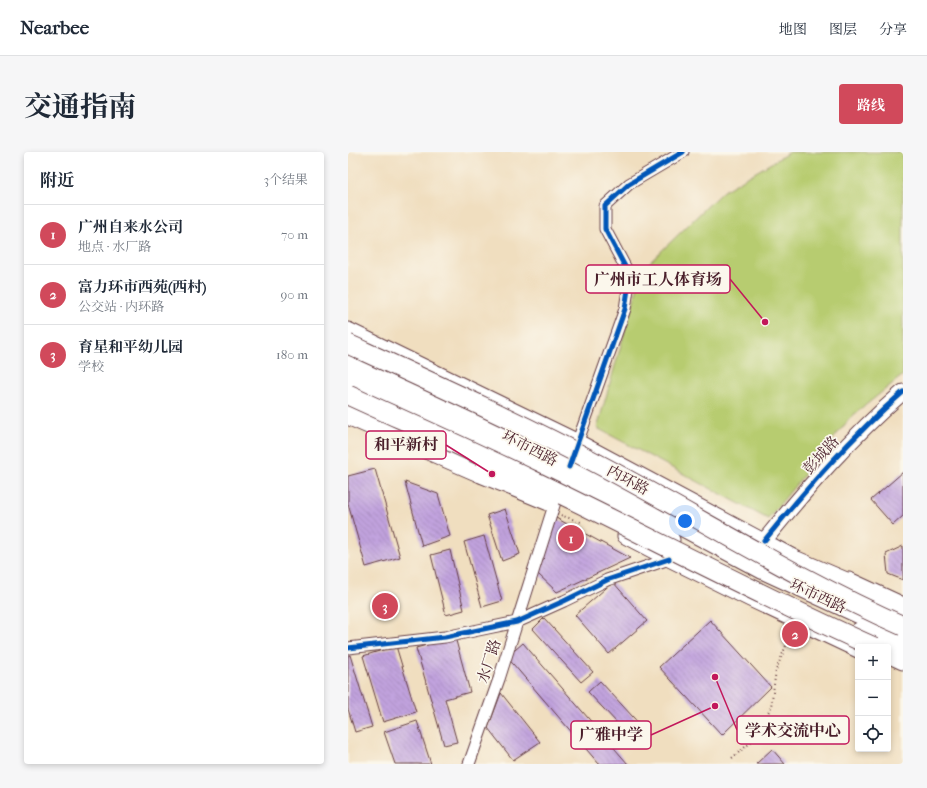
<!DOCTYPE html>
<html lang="zh">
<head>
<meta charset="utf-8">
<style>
  :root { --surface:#fff; --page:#f6f6f7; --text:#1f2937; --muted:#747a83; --line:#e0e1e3; --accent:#d1495b }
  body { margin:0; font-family:"IM FELL French Canon","Noto Serif SC",serif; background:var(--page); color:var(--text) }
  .controls { position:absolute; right:12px; bottom:12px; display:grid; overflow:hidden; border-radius:4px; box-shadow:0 2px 6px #0003 }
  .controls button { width:36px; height:36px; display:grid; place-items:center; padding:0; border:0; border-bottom:1px solid var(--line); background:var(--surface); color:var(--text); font:20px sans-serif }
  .you { position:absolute; left:337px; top:369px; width:14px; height:14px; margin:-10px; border:3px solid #fff; border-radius:50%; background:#1a73e8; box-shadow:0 0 0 6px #1a73e833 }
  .badge { display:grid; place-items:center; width:26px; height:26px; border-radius:50%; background:var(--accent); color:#fff; font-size:13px; font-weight:700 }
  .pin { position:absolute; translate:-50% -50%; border:2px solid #fff; box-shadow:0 1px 4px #0006 }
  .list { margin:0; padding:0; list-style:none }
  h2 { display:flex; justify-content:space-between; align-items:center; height:52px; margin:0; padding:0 16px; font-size:17px }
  h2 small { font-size:13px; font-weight:400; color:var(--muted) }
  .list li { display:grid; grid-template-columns:26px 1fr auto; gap:12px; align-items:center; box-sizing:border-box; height:60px; padding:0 16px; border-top:1px solid var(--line) }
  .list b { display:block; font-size:15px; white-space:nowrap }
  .list p { margin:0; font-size:13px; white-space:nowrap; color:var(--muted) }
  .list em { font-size:13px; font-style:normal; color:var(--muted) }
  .icon { flex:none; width:22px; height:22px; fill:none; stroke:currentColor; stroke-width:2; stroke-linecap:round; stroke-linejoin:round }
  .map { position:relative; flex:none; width:555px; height:612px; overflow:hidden; border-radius:4px }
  header { display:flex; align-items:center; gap:24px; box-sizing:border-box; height:56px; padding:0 20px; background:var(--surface); border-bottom:1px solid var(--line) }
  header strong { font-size:19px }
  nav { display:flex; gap:22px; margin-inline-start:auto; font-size:14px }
  .intro { display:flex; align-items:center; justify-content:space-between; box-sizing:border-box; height:96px; padding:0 24px }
  h1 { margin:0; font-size:28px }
  .button { padding:10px 18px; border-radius:4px; background:var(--accent); color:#fff; font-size:14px; font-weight:700 }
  main { display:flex; gap:24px; padding:0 24px }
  aside { flex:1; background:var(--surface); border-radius:4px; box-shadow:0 2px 6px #0003 }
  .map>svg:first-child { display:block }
  .green { fill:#b7cc70; stroke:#80764e }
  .building { fill:url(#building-back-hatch) }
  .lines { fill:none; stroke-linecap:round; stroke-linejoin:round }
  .street-casing { stroke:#633c41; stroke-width:13 }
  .secondary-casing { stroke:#633c41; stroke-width:17 }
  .primary-casing { stroke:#633c41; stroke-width:19 }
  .highway-casing { stroke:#633c41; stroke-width:21 }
  .path { stroke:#633c41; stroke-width:2; stroke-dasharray:1 3; stroke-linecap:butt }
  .street { stroke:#fff; stroke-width:11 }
  .secondary { stroke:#fff; stroke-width:15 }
  .primary { stroke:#fff; stroke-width:17 }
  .highway { stroke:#fff; stroke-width:19 }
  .highway-bridge-casing { stroke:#633c41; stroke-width:21; stroke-linecap:butt }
  .path-bridge { stroke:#633c41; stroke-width:2; stroke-dasharray:1 3; stroke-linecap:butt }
  .highway-bridge { stroke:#fff; stroke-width:19 }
  .cycleway-casing { stroke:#fbf7ec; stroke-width:8 }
  .cycleway { stroke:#0057b8; stroke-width:5 }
  .labels { text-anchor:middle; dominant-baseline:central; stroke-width:3.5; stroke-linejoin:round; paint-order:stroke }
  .street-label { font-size:15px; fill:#4a1f2b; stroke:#fbf7ec }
  .leader { fill:none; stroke:#c2185b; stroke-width:1.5 }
  .callout-dot { fill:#c2185b; stroke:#fbf7ec; stroke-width:1.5 }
  .callout { fill:#fbf7ec; stroke:#c2185b; stroke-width:1.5 }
  .callout-label { font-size:16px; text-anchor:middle; font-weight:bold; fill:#4a1f2b }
</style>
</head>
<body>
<header>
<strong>Nearbee</strong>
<nav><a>地图</a><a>图层</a><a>分享</a></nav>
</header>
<div class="intro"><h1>交通指南</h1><a class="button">路线</a></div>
<main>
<aside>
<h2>附近<small>3个结果</small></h2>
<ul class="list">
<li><span class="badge">1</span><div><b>广州自来水公司</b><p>地点 · 水厂路</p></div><em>70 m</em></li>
<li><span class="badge">2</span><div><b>富力环市西苑(西村)</b><p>公交站 · 内环路</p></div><em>90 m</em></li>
<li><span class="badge">3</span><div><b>育星和平幼儿园</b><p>学校</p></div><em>180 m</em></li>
</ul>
</aside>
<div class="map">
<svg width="555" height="612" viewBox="0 0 555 612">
  <defs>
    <pattern id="building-back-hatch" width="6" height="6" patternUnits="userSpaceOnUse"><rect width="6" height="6" fill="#c1a3de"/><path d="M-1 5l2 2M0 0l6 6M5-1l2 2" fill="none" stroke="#9f84b4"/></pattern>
  </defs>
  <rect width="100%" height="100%" fill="#fbf7ec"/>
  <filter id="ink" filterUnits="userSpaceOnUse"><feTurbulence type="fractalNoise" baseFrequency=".025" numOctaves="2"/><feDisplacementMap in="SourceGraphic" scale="8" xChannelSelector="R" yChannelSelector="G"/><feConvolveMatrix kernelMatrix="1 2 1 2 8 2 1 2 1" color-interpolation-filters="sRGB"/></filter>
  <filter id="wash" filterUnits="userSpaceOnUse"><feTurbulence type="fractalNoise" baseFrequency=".012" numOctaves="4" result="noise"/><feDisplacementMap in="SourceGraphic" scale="16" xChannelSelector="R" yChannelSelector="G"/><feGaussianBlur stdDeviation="0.9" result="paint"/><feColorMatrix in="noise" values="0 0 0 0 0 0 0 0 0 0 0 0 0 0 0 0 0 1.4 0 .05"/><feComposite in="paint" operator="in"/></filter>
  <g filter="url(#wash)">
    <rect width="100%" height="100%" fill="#f0debf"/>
    <path class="green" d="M 442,0 L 555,0 L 555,223 L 503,265 L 420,367 L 249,276 L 295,117 L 374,40 Z"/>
    <g id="blocks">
      <path class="building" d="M 27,317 L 52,405 L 18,415 L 0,352 L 0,324 Z
        M 555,320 L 555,364 L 545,373 L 523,348 Z
        M 57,330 L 90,342 L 102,384 L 74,394 Z
        M 157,357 L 172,402 L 154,409 L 139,363 Z
        M 208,366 L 282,406 L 209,440 L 190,422 Z
        M 136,384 L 154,449 L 134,455 L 116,390 Z
        M 555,394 L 555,428 L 540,422 L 538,402 Z
        M 102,398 L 116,458 L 98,463 L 83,403 Z
        M 265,430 L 299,469 L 261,502 L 227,463 Z
        M 196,466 L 245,520 L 233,530 L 185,477 Z
        M 362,468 L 423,535 L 374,583 L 311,515 Z
        M 107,485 L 122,540 L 97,547 L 109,590 L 96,593 L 68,496 Z
        M 175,491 L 280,612 L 251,612 L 159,505 Z
        M 48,494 L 68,560 L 35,570 L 15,504 Z
        M 2,503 L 24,575 L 7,580 L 0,557 L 0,504 Z
        M 252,529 L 296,577 L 285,588 L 240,540 Z
        M 153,541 L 192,590 L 165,608 L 140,576 Z
        M 69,569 L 83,612 L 47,612 L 36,580 Z
        M 424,597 L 437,612 L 408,612 Z"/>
    </g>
  </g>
  <g filter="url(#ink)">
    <use href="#blocks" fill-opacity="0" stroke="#633c41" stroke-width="1"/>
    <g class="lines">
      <g class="street-casing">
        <path id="street" d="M 227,297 L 277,157 L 282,124 L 257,77 L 257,54 L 281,32 L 335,0
          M 0,496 L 97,485 L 169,470 L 216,449 L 259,428 L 321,407
          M 121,612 L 151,527 L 208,347"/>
      </g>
      <g class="secondary-casing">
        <path id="secondary" d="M 0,178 L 230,290 L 449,407 L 510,433
          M 277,384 L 321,407 L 402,447 L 510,498
          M 416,389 C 459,336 503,285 555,240"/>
      </g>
      <g class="primary-casing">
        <path id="primary" d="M 0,211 L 155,282 L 221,315 L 414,418 L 555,483
          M 0,226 C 46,248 93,267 138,289 C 201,319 262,353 323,388
          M 511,479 L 555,497"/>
      </g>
      <g class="highway-casing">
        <path id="highway" d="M 0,263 L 133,321
          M 501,430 L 555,455
          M 540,501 L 555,508"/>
      </g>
      <path class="path" d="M 384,606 L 408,586 L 423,555 L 428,518 L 444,479"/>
      <use href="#street" class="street"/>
      <use href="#secondary" class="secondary"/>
      <use href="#primary" class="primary"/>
      <use href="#highway" class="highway"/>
      <g class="highway-bridge-casing">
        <path id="highway-bridge" d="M 0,192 C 85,231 171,270 254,314 C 354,367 451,428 555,474
          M 0,243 C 61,271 123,298 184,328 C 298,383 410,443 526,495
          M 133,321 L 201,349"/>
      </g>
      <path class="path-bridge" d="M 209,362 L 233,370"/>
      <use href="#highway-bridge" class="highway-bridge"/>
      <g class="cycleway-casing">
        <path id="cycleway" d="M 221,315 L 277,157 L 282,124 L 257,77 L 257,54 L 281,32 L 335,0
          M 416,389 C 459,336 503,285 555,240
          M 0,496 L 97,485 L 169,470 L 216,449 L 259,428 L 321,407"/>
      </g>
      <use href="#cycleway" class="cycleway"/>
    </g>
  </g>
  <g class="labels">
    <g class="street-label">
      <text transform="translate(182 296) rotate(27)">环市西路</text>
      <text transform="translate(473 303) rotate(-48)">彭城路</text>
      <text transform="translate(280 328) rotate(28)">内环路</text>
      <text transform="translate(470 444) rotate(25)">环市西路</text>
      <text transform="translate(141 509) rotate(-72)">水厂路</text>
    </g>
  </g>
  <path class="leader" d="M417 170L382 127M144 322L98 293M367 525L389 578M367 554L303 583"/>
  <g class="callout-dot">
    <circle cx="417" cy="170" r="4"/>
    <circle cx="144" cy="322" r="4"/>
    <circle cx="367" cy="525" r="4"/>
    <circle cx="367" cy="554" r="4"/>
  </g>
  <g class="callout">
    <rect x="238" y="113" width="144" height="28" rx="4"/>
    <rect x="18" y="279" width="80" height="28" rx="4"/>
    <rect x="389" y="564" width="112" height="28" rx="4"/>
    <rect x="223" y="569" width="80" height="28" rx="4"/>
  </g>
  <g class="callout-label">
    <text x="310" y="133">广州市工人体育场</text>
    <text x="58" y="298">和平新村</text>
    <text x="445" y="584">学术交流中心</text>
    <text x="263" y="588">广雅中学</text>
  </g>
</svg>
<div class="controls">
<button>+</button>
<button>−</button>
<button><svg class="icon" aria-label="locate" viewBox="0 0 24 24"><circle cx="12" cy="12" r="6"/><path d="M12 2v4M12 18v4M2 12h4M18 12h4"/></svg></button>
</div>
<div class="you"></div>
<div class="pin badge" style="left:223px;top:386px">1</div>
<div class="pin badge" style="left:447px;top:482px">2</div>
<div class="pin badge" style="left:37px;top:454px">3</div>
</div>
</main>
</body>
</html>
